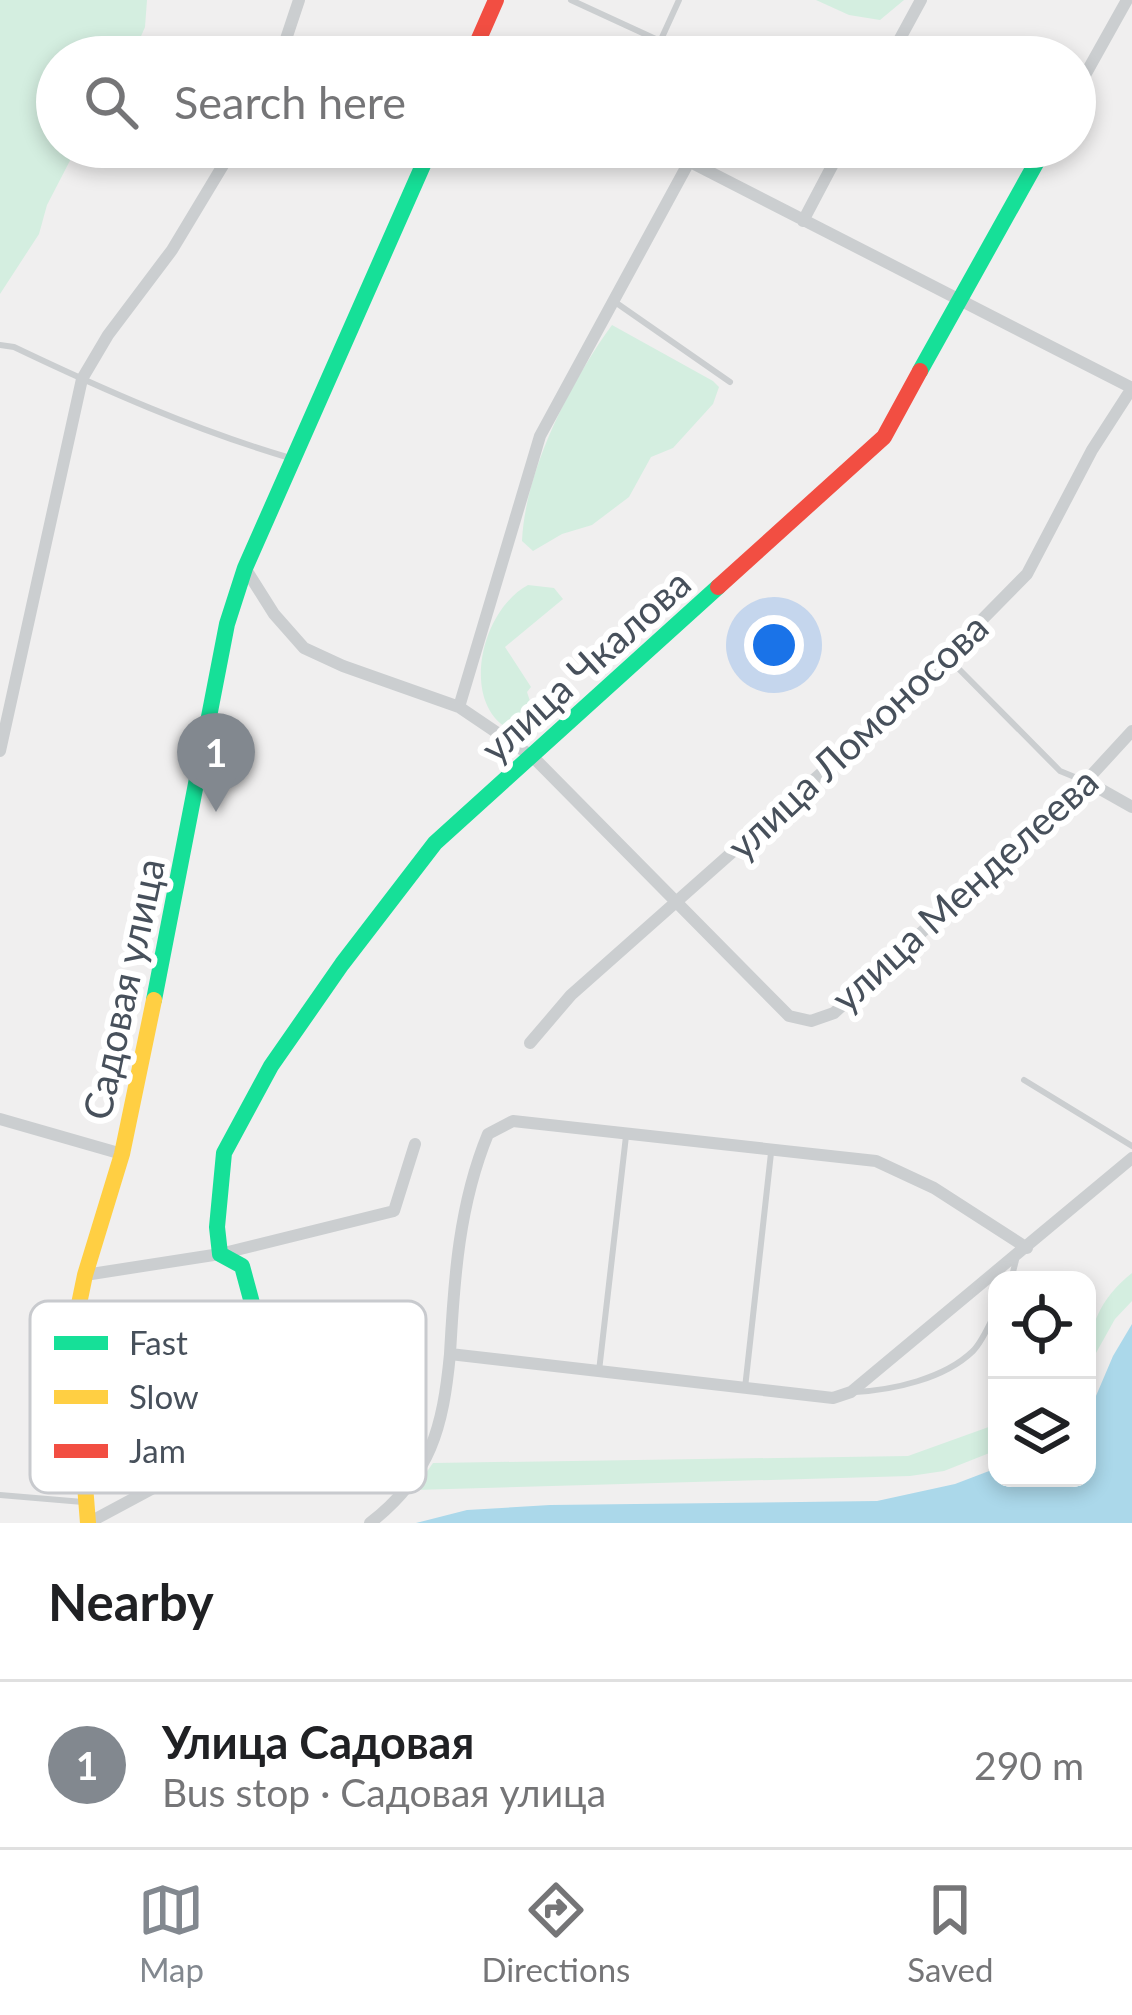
<!DOCTYPE html>
<html lang="en">
<head>
<meta charset="utf-8">
<style>
  :root { --surface:#fff; --page:#f2f2f2; --text:#202124; --muted:#757577; --line:#e0e0e0; --accent:#82888f }
  body { margin:0; font-family:Lato,sans-serif; background:var(--page); color:var(--text) }
  .controls { position:absolute; right:36px; bottom:36px; display:grid; overflow:hidden; border-radius:24px; box-shadow:0 6px 18px #0003 }
  .controls button { width:108px; height:108px; display:grid; place-items:center; padding:0; border:0; border-bottom:3px solid var(--line); background:var(--surface); color:var(--text); font:60px sans-serif }
  .you { position:absolute; left:774px; top:645px; width:42px; height:42px; margin:-30px; border:9px solid #fff; border-radius:50%; background:#1a73e8; box-shadow:0 0 0 18px #1a73e833 }
  .badge { display:grid; place-items:center; width:78px; height:78px; border-radius:50%; background:var(--accent); color:#fff; font-size:39px; font-weight:700 }
  .pin { position:absolute; translate:-50% -99px; filter:drop-shadow(0 3px 6px #0008) }
  .pin::after { content:''; position:absolute; top:63px; width:42px; height:36px; background:inherit; clip-path:polygon(0 0,100% 0,50% 100%) }
  .list { margin:0; padding:0; list-style:none }
  h2 { display:flex; justify-content:space-between; align-items:center; height:156px; margin:0; padding:0 48px; font-size:51px }
  h2 small { font-size:39px; font-weight:400; color:var(--muted) }
  .list li { display:grid; grid-template-columns:78px 1fr auto; gap:36px; align-items:center; box-sizing:border-box; height:168px; padding:0 48px; border-top:3px solid var(--line) }
  .list b { display:block; font-size:45px; white-space:nowrap }
  .list p { margin:0; font-size:39px; white-space:nowrap; color:var(--muted) }
  .list em { font-size:39px; font-style:normal; color:var(--muted) }
  .icon { flex:none; width:66px; height:66px; fill:none; stroke:currentColor; stroke-width:2; stroke-linecap:round; stroke-linejoin:round }
  .map { position:relative; flex:none; width:1132px; height:1523px; overflow:hidden }
  .search { position:absolute; background:var(--surface); box-shadow:0 6px 18px #0003; left:36px; right:36px; top:36px; height:132px; display:flex; align-items:center; gap:30px; box-sizing:border-box; padding:0 42px; border-radius:66px; color:var(--muted); font-size:45px }
  .sheet { height:324px; background:var(--surface) }
  nav { display:flex; justify-content:space-around; align-items:center; box-sizing:border-box; height:168px; border-top:3px solid var(--line); background:var(--surface); font-size:33px; color:var(--muted) }
  nav a { display:grid; justify-items:center; gap:6px }
  nav .on { color:var(--accent) }
  .map>svg:first-child { display:block }
  .green { fill:#d4eee0 }
  .water { fill:#abd8ea }
  .lines { fill:none; stroke-linecap:round; stroke-linejoin:round }
  .lane { stroke:#cbced0; stroke-width:6 }
  .street { stroke:#cbced0; stroke-width:12 }
  .fast { stroke:#16e098; stroke-width:16 }
  .slow { stroke:#ffcf43; stroke-width:16 }
  .jam { stroke:#f24e42; stroke-width:16 }
  .labels { text-anchor:middle; dominant-baseline:central; stroke-width:12; stroke-linejoin:round; paint-order:stroke }
  .street-label { font-size:39px; fill:#47505b; stroke:#fff }
  .key { fill:#fff; stroke:#c8cace; stroke-width:3 }
  .key-label { font-size:33px; fill:#47505b }
</style>
</head>
<body>
<div class="map">
<svg width="1132" height="1523" viewBox="0 0 1132 1523">
  <rect width="100%" height="100%" fill="#f0efef"/>
  <path class="green" d="M 0,0 L 147,0 L 145,27 L 132,57 L 57,57 L 57,147 L 77,147 L 47,205 L 39,234 L 0,294 Z
    M 816,0 L 904,0 L 880,20 L 849,15 Z
    M 612,325 L 713,381 L 719,387 L 713,404 L 673,448 L 651,457 L 629,497 L 592,525 L 562,534 L 533,551 L 522,541 C 525,470 571,381 612,325 Z
    M 528,585 L 554,588 L 563,599 L 505,647 L 531,687 L 527,692 L 534,713 L 533,736 C 455,729 474,614 528,585 Z
    M 1132,1273 L 1132,1301 L 1115,1319 L 1087,1369 C 1087,1329 1100,1298 1132,1273 Z
    M 997,1424 L 997,1450 L 944,1471 L 910,1476 L 414,1490 L 433,1463 L 908,1456 Z"/>
  <path class="water" d="M 1132,1324 L 1132,1523 L 416,1523 L 467,1510 L 550,1505 L 877,1501 L 955,1484 L 997,1468 L 997,1478 L 1087,1478 L 1087,1417 L 1113,1356 Z"/>
  <g class="lines">
    <path class="lane" d="M 571,0 L 660,41
      M 653,57 L 679,0
      M 615,302 L 730,382
      M 0,345 L 14,347 C 104,390 195,430 290,458
      M 947,657 L 1060,771 L 1082,780
      M 1024,1080 L 1132,1146
      M 1011,1280 L 1016,1260
      M 599,1371 L 626,1136
      M 745,1388 L 771,1153
      M 855,1392 C 893,1390 944,1379 973,1351 C 983,1341 990,1323 997,1309
      M 0,1495 L 83,1502"/>
    <path class="street" d="M 476,46 L 497,57
      M 280,57 L 299,0
      M 890,57 L 921,0
      M 1075,93 L 1127,0
      M 803,221 L 842,147
      M 245,568 L 274,614 L 304,648 L 343,666 L 459,707 L 533,757 L 789,1016 L 811,1021 L 834,1013 L 1086,781 L 1132,731
      M 459,707 L 540,436 L 689,162
      M 0,751 L 82,379 L 108,335 L 172,250 L 234,147
      M 1086,781 L 1132,807
      M 530,1043 L 571,995 L 897,706 L 1027,574 L 1092,450 L 1132,388 L 661,147
      M 0,1119 L 122,1154
      M 85,1275 L 220,1254 L 394,1211 L 415,1144
      M 450,1354 C 454,1279 459,1204 488,1134 L 513,1121 L 876,1161 L 934,1188 L 1027,1248
      M 88,1523 L 172,1478 L 379,1419
      M 370,1523 C 431,1476 443,1427 450,1354 L 833,1398 L 851,1392 L 1132,1158"/>
    <path class="fast" d="M 920,371 L 1045,147
      M 154,1000 L 227,624 L 245,568 L 431,147
      M 290,1444 L 242,1266 L 220,1254 L 217,1227 L 224,1153 L 271,1066 L 342,964 L 435,843 L 718,587"/>
    <path class="slow" d="M 88,1523 L 73,1333 L 85,1275 L 122,1154 L 154,1000"/>
    <path class="jam" d="M 471,57 L 496,0
      M 718,587 L 884,437 L 920,371"/>
  </g>
  <g class="labels">
    <g class="street-label">
      <text transform="translate(585 665) rotate(-42)">улица Чкалова</text>
      <text transform="translate(857 736) rotate(-43)">улица Ломоносова</text>
      <text transform="translate(964 889) rotate(-42)">улица Менделеева</text>
      <text transform="translate(123 989) rotate(-78)">Садовая улица</text>
    </g>
  </g>
  <rect x="30" y="1301" width="396" height="192" rx="18" class="key"/>
  <rect x="54" y="1336" width="54" height="14" fill="#16e098"/>
  <rect x="54" y="1390" width="54" height="14" fill="#ffcf43"/>
  <rect x="54" y="1444" width="54" height="14" fill="#f24e42"/>
  <g class="key-label">
    <text x="129" y="1355">Fast</text>
    <text x="129" y="1409">Slow</text>
    <text x="129" y="1463">Jam</text>
  </g>
</svg>
<div class="controls">
<button><svg class="icon" aria-label="locate" viewBox="0 0 24 24"><circle cx="12" cy="12" r="6"/><path d="M12 2v4M12 18v4M2 12h4M18 12h4"/></svg></button>
<button><svg class="icon" aria-label="layers" viewBox="0 0 24 24"><path d="M12 4l9 5-9 5-9-5zM3 14l9 5 9-5"/></svg></button>
</div>
<div class="you"></div>
<div class="pin badge" style="left:216px;top:812px">1</div>
<div class="search"><svg class="icon" aria-label="search" viewBox="0 0 24 24"><circle cx="10" cy="10" r="6"/><path d="M15 15l6 6"/></svg>Search here</div>
</div>
<section class="sheet">
<h2>Nearby<small></small></h2>
<ul class="list">
<li><span class="badge">1</span><div><b>Улица Садовая</b><p>Bus stop · Садовая улица</p></div><em>290 m</em></li>
</ul>
</section>
<nav>
<a class="on"><svg class="icon" aria-label="map" viewBox="0 0 24 24"><path d="M3 6l6-2 6 2 6-2v14l-6 2-6-2-6 2zM9 4v14M15 6v14"/></svg>Map</a>
<a><svg class="icon" aria-label="directions" viewBox="0 0 24 24"><path d="M12 3l9 9-9 9-9-9zM9 14v-3h6M13 9l2 2-2 2"/></svg>Directions</a>
<a><svg class="icon" aria-label="saved" viewBox="0 0 24 24"><path d="M7 4h10v16l-5-4-5 4z"/></svg>Saved</a>
</nav>
</body>
</html>
